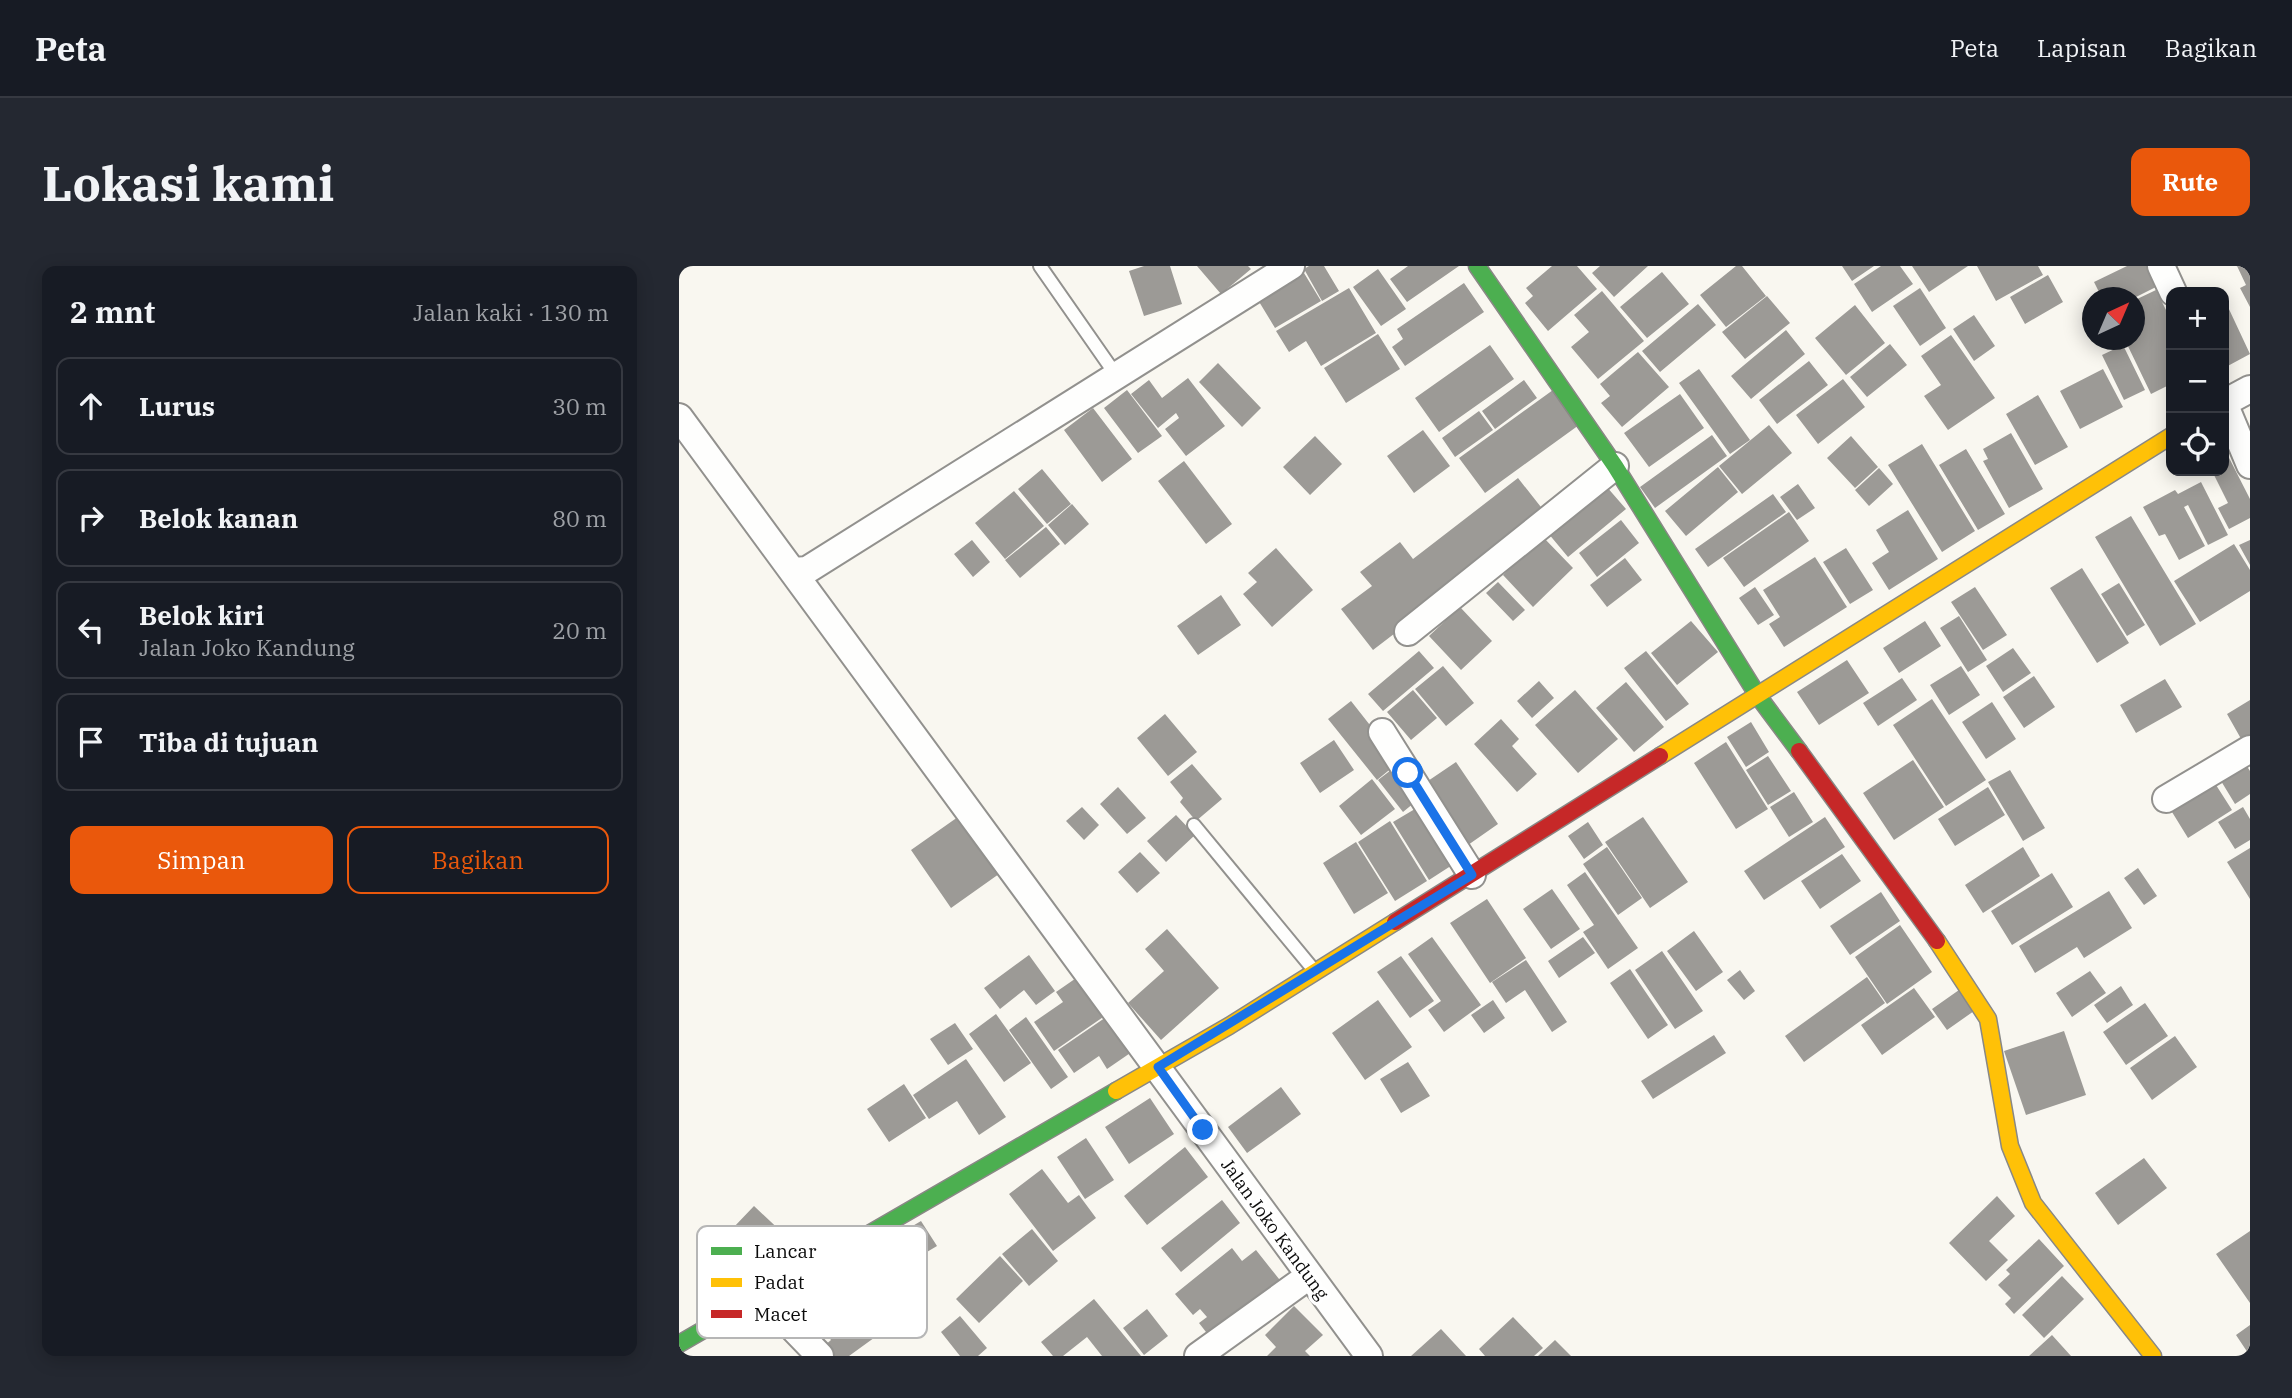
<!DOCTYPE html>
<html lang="id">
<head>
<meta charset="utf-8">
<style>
  :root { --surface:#171b24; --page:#242831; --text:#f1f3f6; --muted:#9ea1a6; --line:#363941; --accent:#ea580c }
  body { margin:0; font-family:"IBM Plex Serif",serif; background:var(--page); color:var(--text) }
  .controls { position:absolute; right:21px; top:21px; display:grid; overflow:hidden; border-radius:14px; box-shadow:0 4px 18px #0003 }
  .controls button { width:63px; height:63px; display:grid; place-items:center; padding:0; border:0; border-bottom:2px solid var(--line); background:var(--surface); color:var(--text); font:35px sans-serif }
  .compass { position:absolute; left:1403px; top:21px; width:63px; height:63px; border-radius:50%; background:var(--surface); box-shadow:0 4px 18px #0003; rotate:44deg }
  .stop { position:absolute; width:21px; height:21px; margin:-16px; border:5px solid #1a73e8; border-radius:50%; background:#fff }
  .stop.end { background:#1a73e8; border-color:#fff; box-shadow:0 2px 7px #0008 }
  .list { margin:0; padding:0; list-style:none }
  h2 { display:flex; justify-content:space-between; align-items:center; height:91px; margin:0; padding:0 28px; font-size:30px }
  h2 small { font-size:23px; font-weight:400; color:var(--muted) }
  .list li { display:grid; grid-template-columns:46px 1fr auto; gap:21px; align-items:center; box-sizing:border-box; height:98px; margin:0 14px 14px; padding:0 14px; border:2px solid var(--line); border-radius:14px }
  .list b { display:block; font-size:26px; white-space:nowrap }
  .list p { margin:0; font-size:23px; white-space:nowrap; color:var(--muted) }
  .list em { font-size:23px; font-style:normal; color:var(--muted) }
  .actions { display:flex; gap:14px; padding:21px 28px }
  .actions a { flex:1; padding:16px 0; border:2px solid var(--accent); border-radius:14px; text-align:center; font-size:24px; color:var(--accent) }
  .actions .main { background:var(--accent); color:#fff }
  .icon { flex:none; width:38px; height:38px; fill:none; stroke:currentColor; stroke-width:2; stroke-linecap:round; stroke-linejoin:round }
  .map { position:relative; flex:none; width:1571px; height:1090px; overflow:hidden; border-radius:14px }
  header { display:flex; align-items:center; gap:42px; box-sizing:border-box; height:98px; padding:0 35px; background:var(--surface); border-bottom:2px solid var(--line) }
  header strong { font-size:33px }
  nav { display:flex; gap:38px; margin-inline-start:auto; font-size:24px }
  .intro { display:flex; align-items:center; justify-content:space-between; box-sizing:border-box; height:168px; padding:0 42px }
  h1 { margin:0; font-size:49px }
  .button { padding:18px 32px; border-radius:14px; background:var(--accent); color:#fff; font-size:24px; font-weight:700 }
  main { display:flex; gap:42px; padding:0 42px }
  aside { flex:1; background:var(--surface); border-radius:14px; box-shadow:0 4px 18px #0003 }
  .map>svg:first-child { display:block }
  .building { fill:#9c9a96 }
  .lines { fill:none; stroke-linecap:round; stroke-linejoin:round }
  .lane-casing { stroke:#92918e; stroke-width:16 }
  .street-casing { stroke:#92918e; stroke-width:30 }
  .fast-casing { stroke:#898885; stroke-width:19 }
  .slow-casing { stroke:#898885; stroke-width:19 }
  .jam-casing { stroke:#898885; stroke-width:19 }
  .lane { stroke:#fefefd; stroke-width:12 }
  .street { stroke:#fefefd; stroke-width:26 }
  .fast { stroke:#4caf50; stroke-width:16 }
  .slow { stroke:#ffc107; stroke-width:16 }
  .jam { stroke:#c62828; stroke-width:16 }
  .route { stroke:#1a73e8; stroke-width:9 }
  .labels { text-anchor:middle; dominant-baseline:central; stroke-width:7; stroke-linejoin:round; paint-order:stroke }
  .street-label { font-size:18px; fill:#0b0b0b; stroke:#fff }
  .key { fill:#fff; stroke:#b6b6b6; stroke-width:2 }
  .key-label { font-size:19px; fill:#0b0b0b }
</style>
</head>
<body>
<header>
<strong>Peta</strong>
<nav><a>Peta</a><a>Lapisan</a><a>Bagikan</a></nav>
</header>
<div class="intro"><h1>Lokasi kami</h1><a class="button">Rute</a></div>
<main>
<aside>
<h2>2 mnt<small>Jalan kaki · 130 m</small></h2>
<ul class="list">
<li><svg class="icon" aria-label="ahead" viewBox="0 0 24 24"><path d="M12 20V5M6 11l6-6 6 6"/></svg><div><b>Lurus</b></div><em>30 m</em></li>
<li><svg class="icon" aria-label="right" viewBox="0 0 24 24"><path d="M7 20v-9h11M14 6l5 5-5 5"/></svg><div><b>Belok kanan</b></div><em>80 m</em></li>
<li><svg class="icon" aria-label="left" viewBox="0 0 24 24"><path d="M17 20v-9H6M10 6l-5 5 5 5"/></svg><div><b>Belok kiri</b><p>Jalan Joko Kandung</p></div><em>20 m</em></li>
<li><svg class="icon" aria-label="arrive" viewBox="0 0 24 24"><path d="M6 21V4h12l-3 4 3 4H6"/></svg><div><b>Tiba di tujuan</b></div></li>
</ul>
<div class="actions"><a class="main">Simpan</a><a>Bagikan</a></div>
</aside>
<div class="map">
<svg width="1571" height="1090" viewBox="0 0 1571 1090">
  <rect width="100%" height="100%" fill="#f9f7f0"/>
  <path class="building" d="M 465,0 L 491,0 L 503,38 L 465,50 L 450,5 Z
    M 518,0 L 569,0 L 572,3 L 542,28 Z
    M 630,0 L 645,0 L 660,25 L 643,35 L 625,3 Z
    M 729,0 L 780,0 L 728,36 L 711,13 Z
    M 873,0 L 898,0 L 918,23 L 869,65 L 846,37 L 854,30 L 847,22 Z
    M 921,0 L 969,0 L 935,31 L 913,7 Z
    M 1057,0 L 1063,0 L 1087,30 L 1047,61 L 1021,29 Z
    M 1163,0 L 1195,0 L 1173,15 Z
    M 1202,0 L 1221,0 L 1234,18 L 1193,46 L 1175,18 Z
    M 1233,0 L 1289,0 L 1250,26 Z
    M 1298,0 L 1359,0 L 1364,9 L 1317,35 Z
    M 1448,0 L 1475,0 L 1483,18 L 1455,32 L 1423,32 L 1415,16 Z
    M 1558,0 L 1571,0 L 1571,41 L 1561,22 L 1567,19 Z
    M 699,3 L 727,43 L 702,60 L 674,21 Z
    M 983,6 L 1010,38 L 968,72 L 941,41 Z
    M 625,7 L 642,35 L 596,62 L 579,34 Z
    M 1369,9 L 1384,36 L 1346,58 L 1331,31 Z
    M 785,17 L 805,46 L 726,100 L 713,81 L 724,73 L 718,63 Z
    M 670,22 L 697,67 L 642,100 L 627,75 L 610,86 L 597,65 Z
    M 1241,22 L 1267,62 L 1241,80 L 1214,40 Z
    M 1477,24 L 1492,54 L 1492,118 L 1472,128 L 1446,74 L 1456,74 L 1456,34 Z
    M 923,25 L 965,75 L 919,113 L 892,81 L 910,66 L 895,49 Z
    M 1088,30 L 1111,57 L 1066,93 L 1043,66 Z
    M 1019,38 L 1037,59 L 981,106 L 963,85 Z
    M 1176,39 L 1206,77 L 1167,109 L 1136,72 Z
    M 1549,41 L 1571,88 L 1545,102 L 1545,44 Z
    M 1295,49 L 1316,80 L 1295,95 L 1274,63 Z
    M 1107,64 L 1126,88 L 1072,133 L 1052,110 Z
    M 699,68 L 721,103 L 667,137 L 645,102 Z
    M 1272,69 L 1316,132 L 1269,164 L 1245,130 L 1262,119 L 1242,90 Z
    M 1211,78 L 1228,99 L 1188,131 L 1171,111 Z
    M 811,79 L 835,113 L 760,166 L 736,132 Z
    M 1444,79 L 1466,124 L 1445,134 L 1423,89 Z
    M 959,86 L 990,121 L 943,161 L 922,137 L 931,130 L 921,118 Z
    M 1130,95 L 1149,119 L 1098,158 L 1080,134 Z
    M 539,97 L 582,142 L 563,161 L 520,116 Z
    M 1020,103 L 1071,174 L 1051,188 L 1000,117 Z
    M 1424,103 L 1444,141 L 1401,163 L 1381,125 Z
    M 509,112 L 546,160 L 507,190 L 486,163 L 500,152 L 497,147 L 479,162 L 452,128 L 470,114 L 483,132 Z
    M 1164,113 L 1186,141 L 1139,178 L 1117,149 Z
    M 845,114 L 858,132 L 816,163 L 803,145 Z
    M 448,124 L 483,170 L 459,187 L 425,142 Z
    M 874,124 L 900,159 L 806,227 L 780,192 Z
    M 1001,128 L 1025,162 L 970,201 L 945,167 Z
    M 1359,129 L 1389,181 L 1356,199 L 1327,148 Z
    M 414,142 L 453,193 L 423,216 L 385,164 Z
    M 800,145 L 814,164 L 776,191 L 763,172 Z
    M 1090,159 L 1113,187 L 1063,228 L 1040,200 Z
    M 744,164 L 771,200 L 735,227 L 708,190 Z
    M 1332,167 L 1364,223 L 1330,242 L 1304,195 L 1309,193 L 1304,183 Z
    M 1033,169 L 1048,190 L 976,242 L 961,221 Z
    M 636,170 L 663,198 L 631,229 L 604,201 Z
    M 1172,170 L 1199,201 L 1176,222 L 1148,192 Z
    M 1243,178 L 1296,265 L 1263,286 L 1209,199 Z
    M 1545,182 L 1571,233 L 1571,252 L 1550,263 L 1539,242 L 1549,237 L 1533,205 L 1545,205 Z
    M 1287,183 L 1326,248 L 1299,264 L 1260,199 Z
    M 505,195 L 553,258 L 527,278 L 479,215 Z
    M 1039,201 L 1059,226 L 1007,270 L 986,245 Z
    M 1200,202 L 1214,218 L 1190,240 L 1176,224 Z
    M 363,203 L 392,238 L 368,258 L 339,223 Z
    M 839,212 L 869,250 L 694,384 L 662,343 L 693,320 L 681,306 L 721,276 L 734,293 Z
    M 1522,216 L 1549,269 L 1529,279 L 1509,239 L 1505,241 L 1526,280 L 1500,294 L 1486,268 L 1480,270 L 1464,241 L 1496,224 L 1499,228 Z
    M 1119,218 L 1136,242 L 1118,254 L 1101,231 Z
    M 927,220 L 947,243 L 889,291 L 869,267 Z
    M 335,225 L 365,260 L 326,293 L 296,257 Z
    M 1094,228 L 1107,246 L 1029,301 L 1016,283 Z
    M 393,238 L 410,258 L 386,279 L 369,259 Z
    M 1229,244 L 1259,293 L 1210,324 L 1193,297 L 1210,286 L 1197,264 Z
    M 1110,246 L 1130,275 L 1065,321 L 1044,292 Z
    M 1452,250 L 1517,358 L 1481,380 L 1416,271 Z
    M 942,254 L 960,277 L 918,311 L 900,287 Z
    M 367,261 L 381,278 L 341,312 L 326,294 Z
    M 864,271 L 894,302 L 854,341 L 824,309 Z
    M 293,274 L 311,296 L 294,311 L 275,288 Z
    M 1571,274 L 1571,299 L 1560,279 Z
    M 1555,278 L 1571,304 L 1571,325 L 1521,356 L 1495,315 Z
    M 597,282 L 634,324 L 593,361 L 564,328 L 578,316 L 569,307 Z
    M 1167,282 L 1194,324 L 1171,338 L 1144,296 Z
    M 1136,291 L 1168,341 L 1105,381 L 1090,358 L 1101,351 L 1084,324 Z
    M 946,292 L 963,314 L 928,341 L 911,319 Z
    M 1403,302 L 1450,377 L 1418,397 L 1371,322 Z
    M 819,316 L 846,344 L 834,355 L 807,327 Z
    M 1440,317 L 1466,359 L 1448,370 L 1422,328 Z
    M 1076,321 L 1095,349 L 1079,359 L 1060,332 Z
    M 1296,321 L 1328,369 L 1304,384 L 1272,336 Z
    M 542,329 L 562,359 L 519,389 L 498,360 Z
    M 781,341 L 813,375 L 782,404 L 750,370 Z
    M 1280,350 L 1308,394 L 1289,406 L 1261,362 Z
    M 1012,355 L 1039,386 L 998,419 L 972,387 Z
    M 1246,355 L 1262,380 L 1220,407 L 1204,382 Z
    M 1334,382 L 1352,407 L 1324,426 L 1307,400 Z
    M 740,385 L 755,402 L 704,445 L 689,428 Z
    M 967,385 L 1010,438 L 987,455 L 945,402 Z
    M 1168,394 L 1190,427 L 1140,459 L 1118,426 Z
    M 764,400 L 795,437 L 767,460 L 736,423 Z
    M 1282,400 L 1301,429 L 1270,449 L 1251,419 Z
    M 1355,410 L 1376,441 L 1345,462 L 1324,431 Z
    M 1223,412 L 1238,434 L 1199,460 L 1184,437 Z
    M 1486,413 L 1503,441 L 1457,467 L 1441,439 Z
    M 860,415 L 875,432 L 853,452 L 838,435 Z
    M 947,416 L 985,461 L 955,486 L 917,442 Z
    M 734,424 L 758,452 L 732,474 L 708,446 Z
    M 896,424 L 939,473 L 899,507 L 856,459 Z
    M 1253,433 L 1307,514 L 1267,540 L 1214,459 Z
    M 1571,434 L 1571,474 L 1565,478 L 1548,448 Z
    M 672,435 L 720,496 L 698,514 L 649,453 Z
    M 1313,436 L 1337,473 L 1307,493 L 1283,456 Z
    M 486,448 L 518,486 L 489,510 L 458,472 Z
    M 822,453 L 840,473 L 833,480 L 858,508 L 838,526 L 795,478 Z
    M 1072,456 L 1090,486 L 1067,501 L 1048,471 Z
    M 655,474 L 675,504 L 641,527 L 621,497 Z
    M 1047,476 L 1089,543 L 1057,563 L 1015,497 Z
    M 1089,490 L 1112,525 L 1089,539 L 1067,504 Z
    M 1234,494 L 1265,541 L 1215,574 L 1184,527 Z
    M 1564,494 L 1571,505 L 1571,528 L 1556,538 L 1539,510 Z
    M 777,496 L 819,558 L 789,579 L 746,517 Z
    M 513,498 L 543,533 L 517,555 L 501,536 L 504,532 L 491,516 Z
    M 716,501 L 741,532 L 724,546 L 699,514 Z
    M 1331,504 L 1366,562 L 1344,575 L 1309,516 Z
    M 693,513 L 716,543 L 682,569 L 660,540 Z
    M 1537,519 L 1553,544 L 1509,572 L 1493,546 Z
    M 439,521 L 467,552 L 448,568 L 421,538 Z
    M 1309,521 L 1326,549 L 1276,580 L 1259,553 Z
    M 1115,526 L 1134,556 L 1110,571 L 1091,541 Z
    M 746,537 L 781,594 L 750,614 L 714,556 Z
    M 403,541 L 420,559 L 405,574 L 387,555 Z
    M 1564,541 L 1571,553 L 1571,574 L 1556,583 L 1539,556 Z
    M 286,546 L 327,603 L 272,642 L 232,584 Z
    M 497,549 L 516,569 L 487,596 L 468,575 Z
    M 964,551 L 1009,616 L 971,642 L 926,576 Z
    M 1146,551 L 1166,581 L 1085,634 L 1065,605 Z
    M 711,555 L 748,615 L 716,635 L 679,576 Z
    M 909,556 L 924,579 L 905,593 L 889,570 Z
    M 677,576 L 709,627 L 675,648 L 644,597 Z
    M 928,581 L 963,632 L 939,649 L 904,598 Z
    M 1344,581 L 1361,610 L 1304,647 L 1286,619 Z
    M 1571,582 L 1571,633 L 1548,596 Z
    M 461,586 L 481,607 L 458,627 L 439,606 Z
    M 1163,588 L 1182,615 L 1141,643 L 1122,615 Z
    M 1459,602 L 1478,630 L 1465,639 L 1445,612 Z
    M 906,606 L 959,682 L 929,703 L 904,666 L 915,659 L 888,619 Z
    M 1373,607 L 1394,641 L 1333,679 L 1312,645 Z
    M 873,623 L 901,663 L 872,683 L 844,643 Z
    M 1430,625 L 1453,662 L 1405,692 L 1398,681 L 1356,707 L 1340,680 Z
    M 1202,626 L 1221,655 L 1171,689 L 1151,660 Z
    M 808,633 L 847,692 L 811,717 L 771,657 Z
    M 1221,659 L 1253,706 L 1208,738 L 1176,691 Z
    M 488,663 L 540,722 L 482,774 L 449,737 L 485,705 L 466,683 Z
    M 1015,665 L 1044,706 L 1017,725 L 988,685 Z
    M 753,671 L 802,739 L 765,766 L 749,744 L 762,735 L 729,688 Z
    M 904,671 L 916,687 L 880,712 L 869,695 Z
    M 983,685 L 1024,745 L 996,763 L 956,704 Z
    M 350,689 L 376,725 L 357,739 L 345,724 L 321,743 L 305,722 Z
    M 722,690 L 755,735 L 731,752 L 698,706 Z
    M 847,694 L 888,756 L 873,766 L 846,724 L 827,737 L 813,716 Z
    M 951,703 L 989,759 L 969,773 L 931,717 Z
    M 1061,704 L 1076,725 L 1065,734 L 1048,714 Z
    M 1411,705 L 1427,727 L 1393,751 L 1377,727 Z
    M 403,708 L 430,747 L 375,785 L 355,756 L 384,736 L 377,726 Z
    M 1188,711 L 1206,737 L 1125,796 L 1106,770 Z
    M 1442,720 L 1454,739 L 1428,757 L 1415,739 Z
    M 1235,722 L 1256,751 L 1203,789 L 1182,759 Z
    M 1280,724 L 1295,745 L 1268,764 L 1253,743 Z
    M 699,734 L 733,781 L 686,814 L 653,767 Z
    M 814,734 L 826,752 L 805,767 L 792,749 Z
    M 1466,737 L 1489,770 L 1447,799 L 1424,766 Z
    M 436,745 L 460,781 L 428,803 L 420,790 L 395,807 L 379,784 Z
    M 317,748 L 352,797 L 325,816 L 290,768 Z
    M 347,751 L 389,811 L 372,823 L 330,764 Z
    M 276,757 L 294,783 L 269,799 L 251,773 Z
    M 1385,765 L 1407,829 L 1347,849 L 1325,785 Z
    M 1035,769 L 1047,787 L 974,833 L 962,815 Z
    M 1496,770 L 1518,801 L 1473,834 L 1451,802 Z
    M 287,793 L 327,851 L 300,869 L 278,835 L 250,853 L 234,829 Z
    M 729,796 L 751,830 L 722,847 L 701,813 Z
    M 225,818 L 247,852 L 210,876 L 188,843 Z
    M 602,821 L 622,848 L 568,887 L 549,861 Z
    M 471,832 L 495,868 L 450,898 L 426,861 Z
    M 407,872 L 435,914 L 406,933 L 378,891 Z
    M 506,881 L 529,911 L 468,959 L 445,930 Z
    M 1465,892 L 1488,922 L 1439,959 L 1416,927 Z
    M 363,903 L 389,937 L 400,929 L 417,952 L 374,985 L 330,928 Z
    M 1318,930 L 1336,950 L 1310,975 L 1329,994 L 1307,1015 L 1270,977 Z
    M 543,934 L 561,957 L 502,1006 L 482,982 Z
    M 75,940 L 107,970 L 87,992 L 54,962 Z
    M 242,955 L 258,980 L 179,1027 L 163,1002 Z
    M 353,963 L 379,995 L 350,1020 L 323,988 Z
    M 1571,965 L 1571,1037 L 1537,988 Z
    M 1360,973 L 1385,1000 L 1335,1048 L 1326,1038 L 1332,1032 L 1319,1019 L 1331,1008 L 1327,1004 Z
    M 553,982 L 563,995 L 577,984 L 604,1018 L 534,1075 L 520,1057 L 528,1051 L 521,1043 L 514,1049 L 496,1028 Z
    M 321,990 L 344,1015 L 300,1057 L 277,1033 Z
    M 155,1009 L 199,1069 L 170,1090 L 153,1090 L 145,1080 L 152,1074 L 122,1033 Z
    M 1383,1010 L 1405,1033 L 1365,1072 L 1343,1049 Z
    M 415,1033 L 462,1090 L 423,1090 L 408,1071 L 384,1090 L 374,1090 L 362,1076 Z
    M 615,1040 L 644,1069 L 626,1085 L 631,1090 L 588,1090 L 597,1081 L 586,1069 Z
    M 468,1043 L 489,1070 L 465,1089 L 444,1062 Z
    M 281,1050 L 308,1082 L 299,1090 L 281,1090 L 262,1066 Z
    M 834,1051 L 864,1082 L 855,1090 L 806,1090 L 800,1083 Z
    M 1571,1059 L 1571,1090 L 1557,1069 Z
    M 762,1063 L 787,1090 L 732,1090 Z
    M 1373,1069 L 1392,1090 L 1350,1090 Z
    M 876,1074 L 892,1090 L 859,1090 Z"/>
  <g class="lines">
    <g class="lane-casing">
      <path id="lane" d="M 361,0 L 437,109
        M 515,559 L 634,703"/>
    </g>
    <g class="street-casing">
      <path id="street" d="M 1482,0 L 1494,26
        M 1571,123 L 1545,137 L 1571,199
        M 0,151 L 690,1090
        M 114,305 L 128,304 L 612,0
        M 729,366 L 936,200
        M 703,466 L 793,609
        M 1487,533 L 1571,483
        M 85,1032 L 141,1090
        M 519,1090 L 630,1010"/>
    </g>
    <g class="fast-casing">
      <path id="fast" d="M 798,0 L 936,200 L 1079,430 L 1120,485
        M 0,1078 L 437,825"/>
    </g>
    <g class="slow-casing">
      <path id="slow" d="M 981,490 L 1492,170
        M 1258,675 L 1309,753 L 1331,880 L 1354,937 L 1474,1090
        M 437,825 L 550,760 L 716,656"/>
    </g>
    <g class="jam-casing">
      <path id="jam" d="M 1120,485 L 1258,675
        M 716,656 L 981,490"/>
    </g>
    <use href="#lane" class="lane"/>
    <use href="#street" class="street"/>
    <use href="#fast" class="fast"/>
    <use href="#slow" class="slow"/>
    <use href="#jam" class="jam"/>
  </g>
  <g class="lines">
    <path class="route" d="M 524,864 L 479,801 L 793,609 L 729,507"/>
  </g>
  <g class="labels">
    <g class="street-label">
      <text transform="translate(596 963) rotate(54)">Jalan Joko Kandung</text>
    </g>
  </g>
  <rect x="18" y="960" width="230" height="112" rx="10" class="key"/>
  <rect x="32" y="981" width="31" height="8" fill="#4caf50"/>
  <rect x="32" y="1012" width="31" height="9" fill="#ffc107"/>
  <rect x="32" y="1044" width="31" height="8" fill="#c62828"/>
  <g class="key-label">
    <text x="75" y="992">Lancar</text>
    <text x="75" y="1023">Padat</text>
    <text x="75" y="1055">Macet</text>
  </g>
</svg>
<div class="controls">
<button>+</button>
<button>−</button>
<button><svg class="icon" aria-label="locate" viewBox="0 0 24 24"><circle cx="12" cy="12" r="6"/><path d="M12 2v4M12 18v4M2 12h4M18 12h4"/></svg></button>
</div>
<svg class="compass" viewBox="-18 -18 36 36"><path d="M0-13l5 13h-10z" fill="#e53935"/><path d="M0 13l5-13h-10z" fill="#9ea1a6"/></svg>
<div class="stop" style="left:729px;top:507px"></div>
<div class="stop end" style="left:524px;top:864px"></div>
</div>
</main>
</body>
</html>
